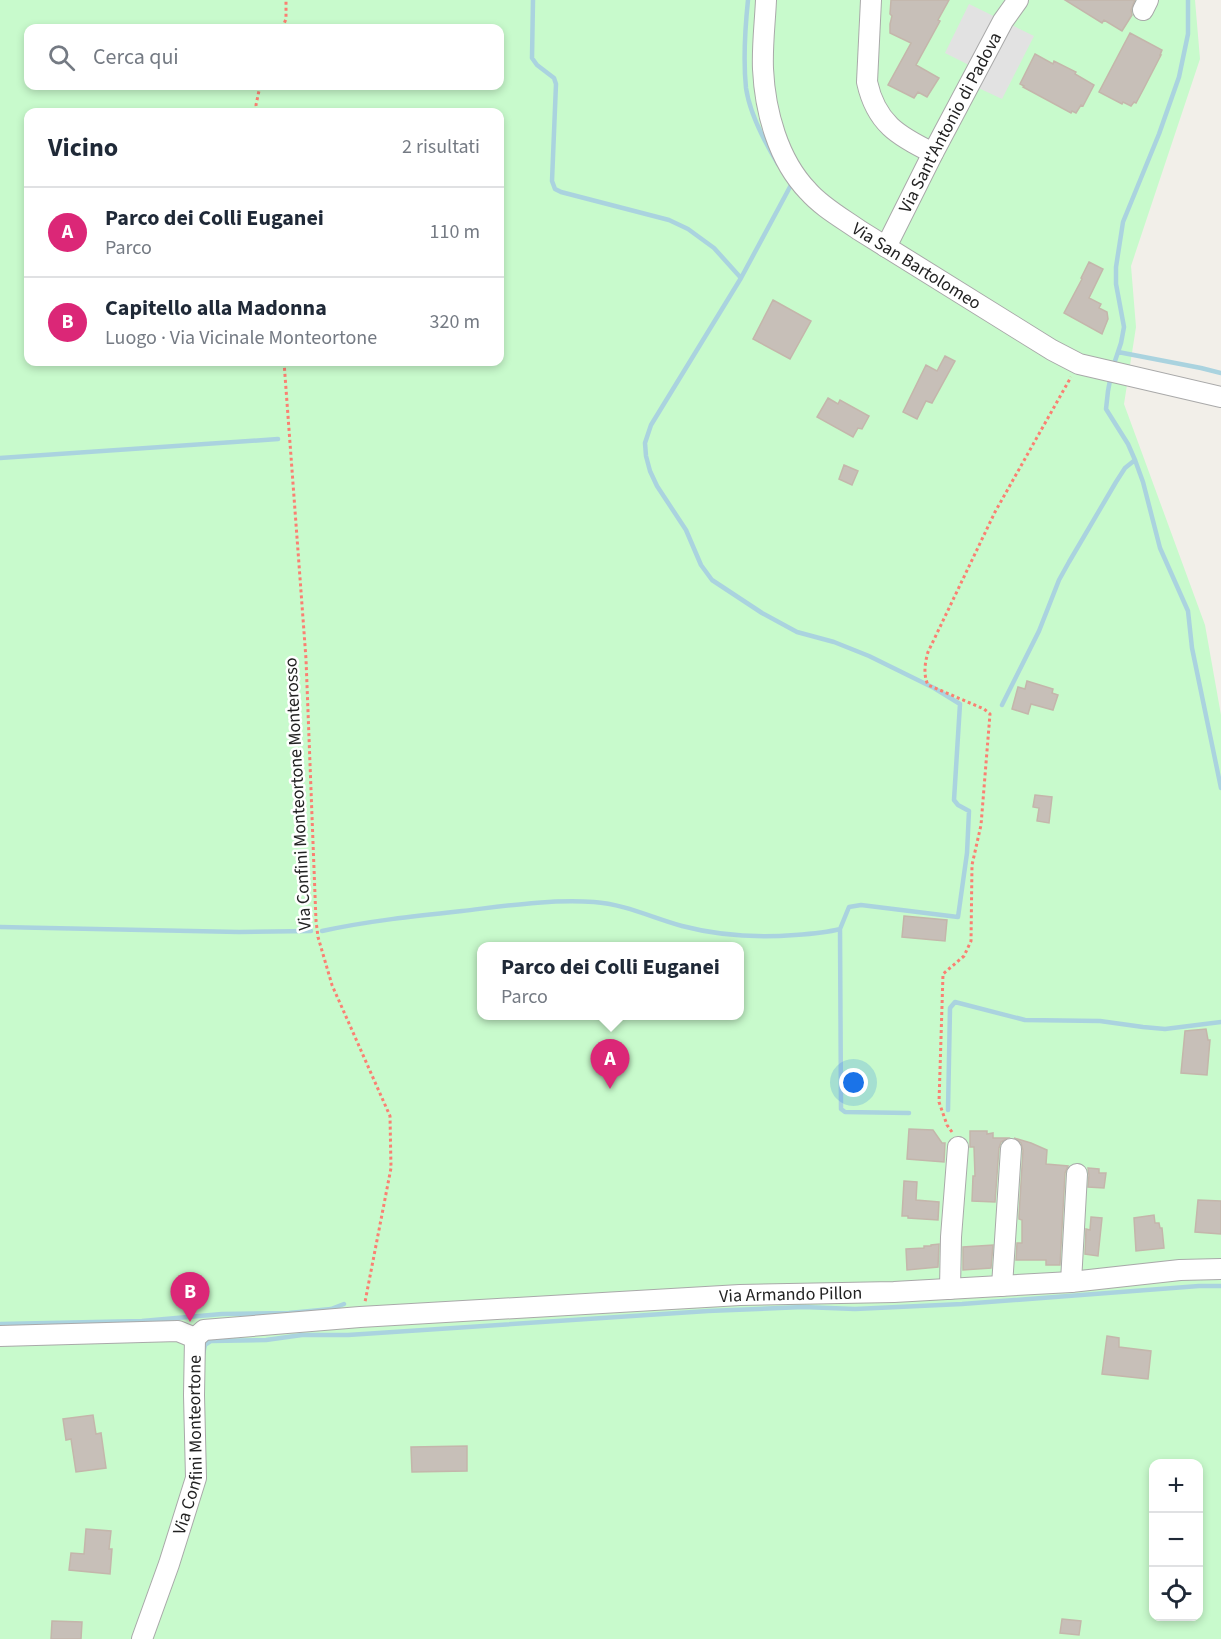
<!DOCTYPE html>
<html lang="it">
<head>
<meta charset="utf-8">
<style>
  :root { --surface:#fff; --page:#f2f2f3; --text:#1f2937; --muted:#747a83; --line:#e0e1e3; --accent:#db2777 }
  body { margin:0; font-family:"Source Sans 3",sans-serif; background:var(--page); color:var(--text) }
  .controls { position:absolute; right:18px; bottom:18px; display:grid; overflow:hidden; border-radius:12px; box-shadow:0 3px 9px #0003 }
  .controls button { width:54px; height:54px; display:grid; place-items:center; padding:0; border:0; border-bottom:2px solid var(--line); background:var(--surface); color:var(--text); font:30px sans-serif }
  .you { position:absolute; left:854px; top:1083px; width:21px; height:21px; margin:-15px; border:4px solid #fff; border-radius:50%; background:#1a73e8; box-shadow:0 0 0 9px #1a73e833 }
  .badge { display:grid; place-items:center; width:39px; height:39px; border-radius:50%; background:var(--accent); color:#fff; font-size:20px; font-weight:700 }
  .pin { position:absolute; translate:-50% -50px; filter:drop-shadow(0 2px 3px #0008) }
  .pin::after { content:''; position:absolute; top:32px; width:21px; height:18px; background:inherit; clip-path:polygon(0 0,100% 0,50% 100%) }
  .popup { position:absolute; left:477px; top:942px; width:267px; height:78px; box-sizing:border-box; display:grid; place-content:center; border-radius:12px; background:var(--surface); filter:drop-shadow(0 2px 4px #0005); font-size:20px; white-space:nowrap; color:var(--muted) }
  .popup b { font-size:22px; color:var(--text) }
  .popup::after { content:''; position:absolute; left:50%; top:100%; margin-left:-12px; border:12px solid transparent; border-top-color:var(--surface) }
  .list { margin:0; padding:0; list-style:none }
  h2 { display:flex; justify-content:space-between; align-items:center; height:78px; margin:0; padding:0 24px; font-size:26px }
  h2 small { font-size:20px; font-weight:400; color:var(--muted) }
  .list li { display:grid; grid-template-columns:39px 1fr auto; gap:18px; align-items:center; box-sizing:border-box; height:90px; padding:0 24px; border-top:2px solid var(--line) }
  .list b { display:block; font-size:22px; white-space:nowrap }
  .list p { margin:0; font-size:20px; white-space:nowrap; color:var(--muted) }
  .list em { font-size:20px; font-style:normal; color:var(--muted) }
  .icon { flex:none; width:33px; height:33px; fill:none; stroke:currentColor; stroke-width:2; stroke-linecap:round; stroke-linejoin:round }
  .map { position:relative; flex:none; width:1221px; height:1639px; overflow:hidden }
  .search { position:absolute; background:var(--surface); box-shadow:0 3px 9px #0003; left:24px; top:24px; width:480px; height:66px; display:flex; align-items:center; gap:15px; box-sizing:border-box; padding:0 21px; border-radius:12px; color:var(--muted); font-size:22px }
  .panel { position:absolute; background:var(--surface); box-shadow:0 3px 9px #0003; left:24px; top:108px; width:480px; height:258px; border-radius:12px }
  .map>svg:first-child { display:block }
  .park { fill:#c8facc; fill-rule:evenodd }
  .parking { fill:#e2e2e2 }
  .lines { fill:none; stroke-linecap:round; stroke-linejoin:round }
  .stream { stroke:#aad3df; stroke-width:4.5 }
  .building { fill:#c7bfb8; stroke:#c4b6ab; stroke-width:1.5 }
  .minor-casing { stroke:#a9a9a9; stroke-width:22 }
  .path { stroke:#fa8072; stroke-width:3; stroke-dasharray:3 3; stroke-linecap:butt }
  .minor { stroke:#fff; stroke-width:20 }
  .labels { text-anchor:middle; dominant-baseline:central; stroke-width:5; stroke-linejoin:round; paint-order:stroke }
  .street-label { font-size:18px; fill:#222; stroke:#fff }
</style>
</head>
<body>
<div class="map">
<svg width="1221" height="1639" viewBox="0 0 1221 1639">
  <rect width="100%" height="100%" fill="#f2efe9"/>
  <path class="park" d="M 0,0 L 1195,0 L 1200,59 L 1131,266 L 1136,327 L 1124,404 L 1205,625 L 1221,715 L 1221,1639 L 0,1639 ZM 28,28 L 500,28 L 500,86 L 28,86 ZM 28,112 L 500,112 L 500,362 L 28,362 ZM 481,946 L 739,946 L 739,1016 L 481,1016 ZM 1154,1464 L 1198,1464 L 1198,1616 L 1154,1616 Z"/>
  <path class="parking" d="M 969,4 L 1034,36 L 1002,99 L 970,84 L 977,69 L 945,53 Z"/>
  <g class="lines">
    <path class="stream" d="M 533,0 L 532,58 L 537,65 L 554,78 L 556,84 L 552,181 L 555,189 L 561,192 L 669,220 L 688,229 L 714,248 L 741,278
      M 748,0 C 745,29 743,59 746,88 C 750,115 764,141 778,164
      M 791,185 L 741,278 L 651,425 L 645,443 L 646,456 L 650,471 L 657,486 L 686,530 L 701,565 L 712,580 L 762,613 L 797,632 L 834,642 L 869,656 L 934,688 L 960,704 L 954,800 L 958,805 L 969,811 L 967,853 L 958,917 L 861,905 L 849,907 L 840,929 L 841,1109 L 845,1112 L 909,1113
      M 1118,352 L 1201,368 L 1221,373
      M 1113,367 L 1121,343 L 1124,327 L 1116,284 L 1116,267 L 1123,222 L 1159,134 L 1179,77 L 1188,34 L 1188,0
      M 1111,375 L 1108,391 L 1106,409 L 1128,444 L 1135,460 L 1143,482 L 1160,548 L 1188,611 L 1192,648 L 1221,788
      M 0,458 L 278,439
      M 1002,705 L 1039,631 L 1059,580 L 1069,562 L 1116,482 L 1125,468 L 1135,460
      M 0,927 L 239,932 L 311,931
      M 322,931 C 368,921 415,916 462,911 C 505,906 550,899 594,902 C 624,904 653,918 682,926 C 720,936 756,938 795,935 C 810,934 825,933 840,929
      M 948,1110 L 950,1008 L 955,1002 L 1025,1020 L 1100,1021 L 1143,1027 L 1165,1029 L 1221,1022
      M 0,1324 L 142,1321 L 222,1314 L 289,1313 L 331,1309 L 344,1304
      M 203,1354 L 205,1345 L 211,1341 L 266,1340 L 302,1335 L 348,1335 L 708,1311 L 803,1307 L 855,1309 L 962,1304 L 1199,1286 L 1221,1286"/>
  </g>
  <path class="building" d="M 891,0 L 949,0 L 938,20 L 940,21 L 916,65 L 939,78 L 927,97 L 918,92 L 914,98 L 888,85 L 911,43 L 890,33 L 890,24 L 892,16 L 890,14 Z
    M 1065,0 L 1135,0 L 1131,10 L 1132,15 L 1122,31 L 1104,20 L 1102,23 Z
    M 1130,33 L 1162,50 L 1160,55 L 1161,55 L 1143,90 L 1136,103 L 1134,102 L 1131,106 L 1123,102 L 1122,104 L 1099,92 Z
    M 1035,54 L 1053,64 L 1054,61 L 1076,72 L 1075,74 L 1094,85 L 1083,106 L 1081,105 L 1076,113 L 1072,111 L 1071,113 L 1023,87 L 1024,86 L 1020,84 Z
    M 1089,262 L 1103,269 L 1089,298 L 1101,304 L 1099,308 L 1107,312 L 1108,319 L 1102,334 L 1064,313 L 1082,279 L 1081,278 Z
    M 773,300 L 811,321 L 790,359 L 753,339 Z
    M 945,356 L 955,361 L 932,403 L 926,401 L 917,419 L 903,412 L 926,365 L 937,371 Z
    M 828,398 L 838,404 L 840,400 L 869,416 L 862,429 L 858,428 L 853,437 L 817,417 Z
    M 844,465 L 858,471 L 852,485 L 839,479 Z
    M 1027,681 L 1053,689 L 1052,693 L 1058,695 L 1053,710 L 1031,704 L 1028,714 L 1012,709 L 1018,687 L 1025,689 Z
    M 1035,795 L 1052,797 L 1049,823 L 1037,821 L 1039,808 L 1033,807 Z
    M 904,916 L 947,920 L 945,941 L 902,937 Z
    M 1206,1029 L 1208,1040 L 1210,1040 L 1207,1075 L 1181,1073 L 1185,1031 Z
    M 909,1129 L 933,1130 L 942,1143 L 945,1143 L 944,1162 L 907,1159 Z
    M 970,1131 L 987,1131 L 987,1134 L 993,1133 L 993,1138 L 1008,1138 L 1001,1142 L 999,1148 L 995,1202 L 972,1201 L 973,1176 L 975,1176 L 974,1147 L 970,1147 Z
    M 1014,1138 L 1031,1143 L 1047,1150 L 1046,1164 L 1068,1166 L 1065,1173 L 1060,1265 L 1046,1265 L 1046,1260 L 1016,1260 L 1017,1243 L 1022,1243 L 1022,1220 L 1019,1219 L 1019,1216 L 1023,1150 L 1021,1143 Z
    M 1088,1168 L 1099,1169 L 1099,1173 L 1106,1173 L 1104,1188 L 1088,1187 L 1089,1175 Z
    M 904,1181 L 917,1182 L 916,1200 L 939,1202 L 938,1220 L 908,1218 L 908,1216 L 902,1216 Z
    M 1198,1200 L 1221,1201 L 1221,1234 L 1195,1232 Z
    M 1154,1215 L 1155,1223 L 1159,1223 L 1160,1228 L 1162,1228 L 1164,1248 L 1136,1251 L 1134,1218 Z
    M 1091,1217 L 1102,1218 L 1098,1256 L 1085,1254 L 1086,1229 L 1090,1230 Z
    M 939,1244 L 938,1267 L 907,1270 L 906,1249 L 924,1248 L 924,1246 L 931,1246 L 931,1245 Z
    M 993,1245 L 991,1268 L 963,1270 L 963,1247 Z
    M 1107,1336 L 1119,1338 L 1119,1347 L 1151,1351 L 1148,1379 L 1102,1374 Z
    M 93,1415 L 96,1434 L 101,1433 L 106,1468 L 76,1472 L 71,1439 L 66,1440 L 63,1419 Z
    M 467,1446 L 467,1471 L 412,1472 L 411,1447 Z
    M 86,1529 L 111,1531 L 109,1549 L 112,1549 L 110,1574 L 69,1570 L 71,1553 L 84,1554 Z
    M 1062,1619 L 1081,1621 L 1079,1635 L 1060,1633 Z
    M 52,1621 L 82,1622 L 81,1639 L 51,1639 Z"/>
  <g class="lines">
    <g class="minor-casing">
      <g id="minor">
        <path id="s1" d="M 766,0 C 765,23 762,46 763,69 C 765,111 778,160 808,191 C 822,207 842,218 859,230 L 1052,350 L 1079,364 L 1221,397"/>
        <path d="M 871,0 L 867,82 C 876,123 898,136 933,153"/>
        <path d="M 1143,10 L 1148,0"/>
        <path id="s2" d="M 886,247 L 933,153 L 1003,21 L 1018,0"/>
        <path d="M 1071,1282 L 1077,1174"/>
        <path d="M 1002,1286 L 1011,1149"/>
        <path d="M 950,1289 L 951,1237 L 958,1147"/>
        <path d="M 0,1336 L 178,1331 L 195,1338"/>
        <path id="s3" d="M 195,1338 L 204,1330 L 360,1317 L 740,1295 L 894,1292 L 1071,1282 L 1180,1270 L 1221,1269"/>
        <path id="s4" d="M 142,1639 L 169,1564 L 196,1478 L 194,1395 L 195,1338"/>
      </g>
    </g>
    <path class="path" d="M 282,28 L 286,19 L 286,0
      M 257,112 L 256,105 L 260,86
      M 284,362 L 306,659 L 316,921 L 318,937 L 332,985 L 390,1116 L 391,1168 L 365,1302
      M 952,1132 L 947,1125 L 939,1102 L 943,974 L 964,956 L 971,941 L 972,865 L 981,825 L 990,714 L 984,709 L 928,685 C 923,674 925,663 928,652 L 995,512 L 1071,377"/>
    <use href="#minor" class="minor"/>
  </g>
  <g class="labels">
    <g class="street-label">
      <text stroke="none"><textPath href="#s2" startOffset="140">Via Sant'Antonio di Padova</textPath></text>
      <text stroke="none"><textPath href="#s1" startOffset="334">Via San Bartolomeo</textPath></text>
      <text transform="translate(298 794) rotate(-93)">Via Confini Monteortone Monterosso</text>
      <text stroke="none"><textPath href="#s3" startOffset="600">Via Armando Pillon</textPath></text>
      <text stroke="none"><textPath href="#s4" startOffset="202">Via Confini Monteortone</textPath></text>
    </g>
  </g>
</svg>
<div class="controls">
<button>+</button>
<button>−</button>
<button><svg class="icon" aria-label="locate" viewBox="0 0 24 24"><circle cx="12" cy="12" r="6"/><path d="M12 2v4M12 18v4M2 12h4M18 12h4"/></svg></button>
</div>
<div class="you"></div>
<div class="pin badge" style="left:610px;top:1089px">A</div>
<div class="popup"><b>Parco dei Colli Euganei</b>Parco</div>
<div class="pin badge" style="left:190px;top:1322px">B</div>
<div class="search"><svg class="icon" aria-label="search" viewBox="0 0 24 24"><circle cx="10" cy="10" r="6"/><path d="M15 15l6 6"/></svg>Cerca qui</div>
<section class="panel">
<h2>Vicino<small>2 risultati</small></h2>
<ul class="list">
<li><span class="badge">A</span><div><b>Parco dei Colli Euganei</b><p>Parco</p></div><em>110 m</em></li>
<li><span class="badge">B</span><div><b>Capitello alla Madonna</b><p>Luogo · Via Vicinale Monteortone</p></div><em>320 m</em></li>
</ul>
</section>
</div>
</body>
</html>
